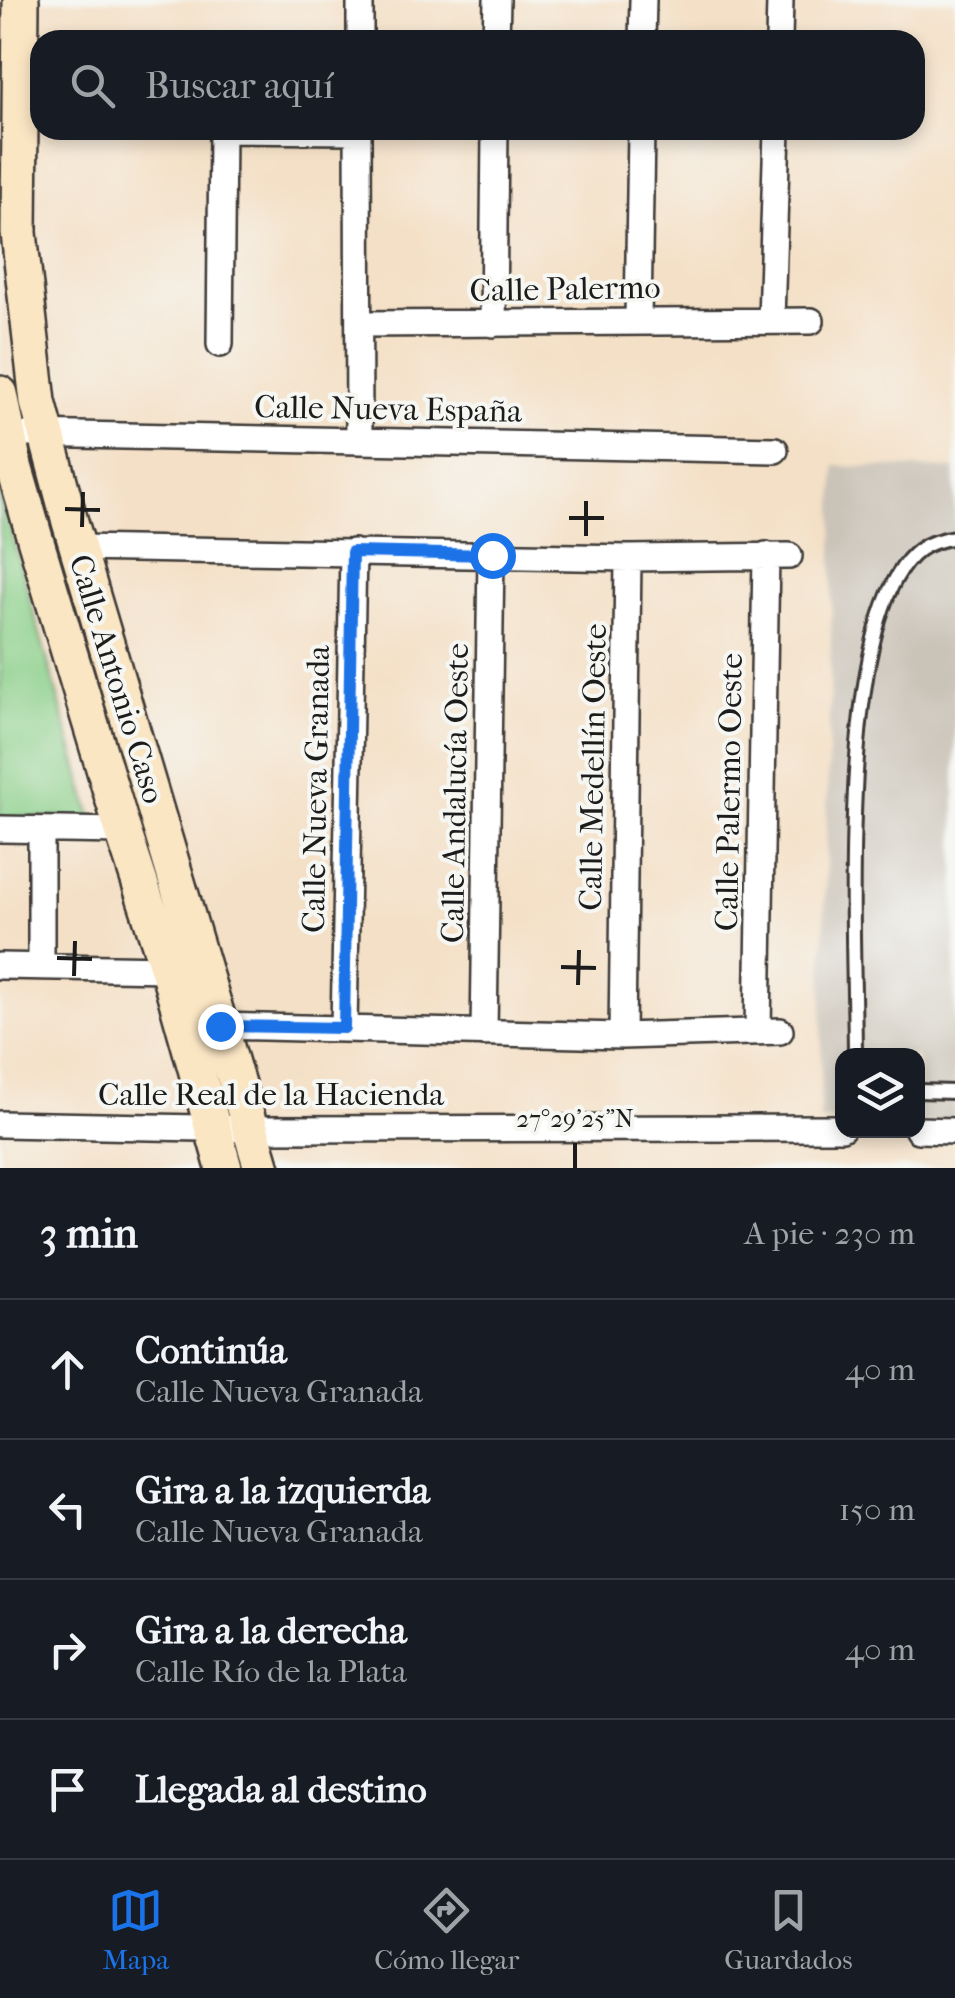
<!DOCTYPE html>
<html lang="es">
<head>
<meta charset="utf-8">
<style>
  :root { --surface:#171b24; --page:#242831; --text:#f1f3f6; --muted:#9ea1a6; --line:#363941; --accent:#1a73e8 }
  body { margin:0; font-family:"IM FELL French Canon",serif; background:var(--page); color:var(--text) }
  .controls { position:absolute; right:30px; bottom:30px; display:grid; overflow:hidden; border-radius:20px; box-shadow:0 5px 15px #0003 }
  .controls button { width:90px; height:90px; display:grid; place-items:center; padding:0; border:0; border-bottom:2px solid var(--line); background:var(--surface); color:var(--text); font:50px sans-serif }
  .stop { position:absolute; width:30px; height:30px; margin:-22px; border:8px solid #1a73e8; border-radius:50%; background:#fff }
  .stop.end { background:#1a73e8; border-color:#fff; box-shadow:0 2px 10px #0008 }
  .list { margin:0; padding:0; list-style:none }
  h2 { display:flex; justify-content:space-between; align-items:center; height:130px; margin:0; padding:0 40px; font-size:42px }
  h2 small { font-size:32px; font-weight:400; color:var(--muted) }
  .list li { display:grid; grid-template-columns:65px 1fr auto; gap:30px; align-items:center; box-sizing:border-box; height:140px; padding:0 40px; border-top:2px solid var(--line) }
  .list b { display:block; font-size:38px; white-space:nowrap }
  .list p { margin:0; font-size:32px; white-space:nowrap; color:var(--muted) }
  .list em { font-size:32px; font-style:normal; color:var(--muted) }
  .icon { flex:none; width:55px; height:55px; fill:none; stroke:currentColor; stroke-width:2; stroke-linecap:round; stroke-linejoin:round }
  .map { position:relative; flex:none; width:955px; height:1168px; overflow:hidden }
  .search { position:absolute; background:var(--surface); box-shadow:0 5px 15px #0003; left:30px; right:30px; top:30px; height:110px; display:flex; align-items:center; gap:25px; box-sizing:border-box; padding:0 35px; border-radius:30px; color:var(--muted); font-size:38px }
  .sheet { height:690px; background:var(--surface) }
  nav { display:flex; justify-content:space-around; align-items:center; box-sizing:border-box; height:140px; border-top:2px solid var(--line); background:var(--surface); font-size:28px; color:var(--muted) }
  nav a { display:grid; justify-items:center; gap:5px }
  nav .on { color:var(--accent) }
  .map>svg:first-child { display:block }
  .industrial { fill:#cac3b8 }
  .green { fill:#8acf89; stroke:#537652; stroke-width:2.5 }
  .lines { fill:none; stroke-linecap:round; stroke-linejoin:round }
  .lane-casing { stroke:#3c3936; stroke-width:18 }
  .street-casing { stroke:#3c3936; stroke-width:30 }
  .secondary-casing { stroke:#3c3936; stroke-width:40 }
  .lane { stroke:#fff; stroke-width:12 }
  .street { stroke:#fff; stroke-width:25 }
  .secondary { stroke:#fbe6c4; stroke-width:35 }
  .route { stroke:#1a73e8; stroke-width:12 }
  .ticks { fill:none; stroke:#1c1c1c; stroke-width:4 }
  .labels { text-anchor:middle; dominant-baseline:central; stroke-width:8; stroke-linejoin:round; paint-order:stroke }
  .street-label { font-size:32px; fill:#1c1c1c; stroke:#f6f6f2 }
  .ticks-label { font-size:25px; text-anchor:middle; fill:#1c1c1c; stroke:#f6f6f2; stroke-width:8; stroke-linejoin:round; paint-order:stroke }
</style>
</head>
<body>
<div class="map">
<svg width="955" height="1168" viewBox="0 0 955 1168">
  <rect width="100%" height="100%" fill="#f6f6f2"/>
  <filter id="ink" filterUnits="userSpaceOnUse"><feTurbulence type="fractalNoise" baseFrequency=".01" numOctaves="2"/><feDisplacementMap in="SourceGraphic" scale="20" xChannelSelector="R" yChannelSelector="G"/><feConvolveMatrix kernelMatrix="1 2 1 2 8 2 1 2 1" color-interpolation-filters="sRGB"/></filter>
  <filter id="wash" filterUnits="userSpaceOnUse"><feTurbulence type="fractalNoise" baseFrequency=".0048" numOctaves="4" result="noise"/><feDisplacementMap in="SourceGraphic" scale="40" xChannelSelector="R" yChannelSelector="G"/><feGaussianBlur stdDeviation="2.25" result="paint"/><feColorMatrix in="noise" values="0 0 0 0 0 0 0 0 0 0 0 0 0 0 0 0 0 1.4 0 .05"/><feComposite in="paint" operator="in"/></filter>
  <g filter="url(#wash)">
    <rect width="100%" height="100%" fill="#f4e0c6"/>
    <path class="industrial" d="M 835,466 L 955,469 L 955,1123 L 918,1123 L 918,1056 L 842,1056 L 842,1121 L 820,1120 Z"/>
    <path class="green" d="M 0,493 L 92,818 L 0,817 Z"/>
  </g>
  <g filter="url(#ink)">
    <g class="lines">
      <g class="lane-casing">
        <path id="lane" d="M 855,1056 C 855,950 834,615 919,550 C 930,542 942,539 955,537
          M 918,1091 L 955,1092"/>
      </g>
      <g class="street-casing">
        <path id="street" d="M 360,40 L 360,0
          M 496,40 L 497,0
          M 642,40 L 643,0
          M 779,40 L 780,0
          M 224,130 L 358,131
          M 358,130 L 359,440
          M 638,320 L 641,130
          M 771,320 L 777,130
          M 360,324 L 811,321
          M 493,324 L 495,130
          M 220,344 L 222,130
          M 30,434 L 775,450
          M 78,548 L 628,558 L 789,556
          M 0,829 L 123,831
          M 41,830 L 41,966
          M 0,966 L 168,969
          M 220,1026 L 622,1036 L 780,1031
          M 344,1028 L 353,552
          M 758,1030 L 766,555
          M 484,1033 L 491,555
          M 622,1036 L 628,558
          M 0,1124 L 251,1129 L 842,1128
          M 918,1130 L 955,1131"/>
      </g>
      <g class="secondary-casing">
        <path id="secondary" d="M 21,0 L 19,233 L 38,402 L 70,522 L 262,1168
          M 0,394 L 14,466 L 36,542 L 123,831 L 168,969 L 224,1168"/>
      </g>
      <use href="#lane" class="lane"/>
      <use href="#street" class="street"/>
      <use href="#secondary" class="secondary"/>
    </g>
  </g>
  <g class="lines" filter="url(#ink)">
    <path class="route" d="M 220,1026 L 344,1028 L 352,552 L 492,555"/>
  </g>
  <path class="ticks" d="M 65,509 L 100,510M 569,518 L 604,518M 82,527 L 83,492M 586,536 L 586,501M 57,958 L 92,959M 561,967 L 596,968M 74,976 L 75,941M 578,985 L 579,950M 575,1168 L 575,1143"/>
  <g class="labels">
    <g class="street-label">
      <text transform="translate(565 289) rotate(-1)">Calle Palermo</text>
      <text transform="translate(388 409) rotate(1)">Calle Nueva España</text>
      <text transform="translate(117 679) rotate(73)">Calle Antonio Caso</text>
      <text transform="translate(593 767) rotate(-89)">Calle Medellín Oeste</text>
      <text transform="translate(316 789) rotate(-89)">Calle Nueva Granada</text>
      <text transform="translate(729 792) rotate(-89)">Calle Palermo Oeste</text>
      <text transform="translate(455 793) rotate(-89)">Calle Andalucía Oeste</text>
      <text x="271" y="1094">Calle Real de la Hacienda</text>
    </g>
  </g>
  <g class="ticks-label">
    <text x="575" y="1127">27°29'25"N</text>
  </g>
</svg>
<div class="controls">
<button><svg class="icon" aria-label="layers" viewBox="0 0 24 24"><path d="M12 4l9 5-9 5-9-5zM3 14l9 5 9-5"/></svg></button>
</div>
<div class="stop" style="left:492px;top:555px"></div>
<div class="stop end" style="left:220px;top:1026px"></div>
<div class="search"><svg class="icon" aria-label="search" viewBox="0 0 24 24"><circle cx="10" cy="10" r="6"/><path d="M15 15l6 6"/></svg>Buscar aquí</div>
</div>
<section class="sheet">
<h2>3 min<small>A pie · 230 m</small></h2>
<ul class="list">
<li><svg class="icon" aria-label="ahead" viewBox="0 0 24 24"><path d="M12 20V5M6 11l6-6 6 6"/></svg><div><b>Continúa</b><p>Calle Nueva Granada</p></div><em>40 m</em></li>
<li><svg class="icon" aria-label="left" viewBox="0 0 24 24"><path d="M17 20v-9H6M10 6l-5 5 5 5"/></svg><div><b>Gira a la izquierda</b><p>Calle Nueva Granada</p></div><em>150 m</em></li>
<li><svg class="icon" aria-label="right" viewBox="0 0 24 24"><path d="M7 20v-9h11M14 6l5 5-5 5"/></svg><div><b>Gira a la derecha</b><p>Calle Río de la Plata</p></div><em>40 m</em></li>
<li><svg class="icon" aria-label="arrive" viewBox="0 0 24 24"><path d="M6 21V4h12l-3 4 3 4H6"/></svg><div><b>Llegada al destino</b></div></li>
</ul>
</section>
<nav>
<a class="on"><svg class="icon" aria-label="map" viewBox="0 0 24 24"><path d="M3 6l6-2 6 2 6-2v14l-6 2-6-2-6 2zM9 4v14M15 6v14"/></svg>Mapa</a>
<a><svg class="icon" aria-label="directions" viewBox="0 0 24 24"><path d="M12 3l9 9-9 9-9-9zM9 14v-3h6M13 9l2 2-2 2"/></svg>Cómo llegar</a>
<a><svg class="icon" aria-label="saved" viewBox="0 0 24 24"><path d="M7 4h10v16l-5-4-5 4z"/></svg>Guardados</a>
</nav>
</body>
</html>
